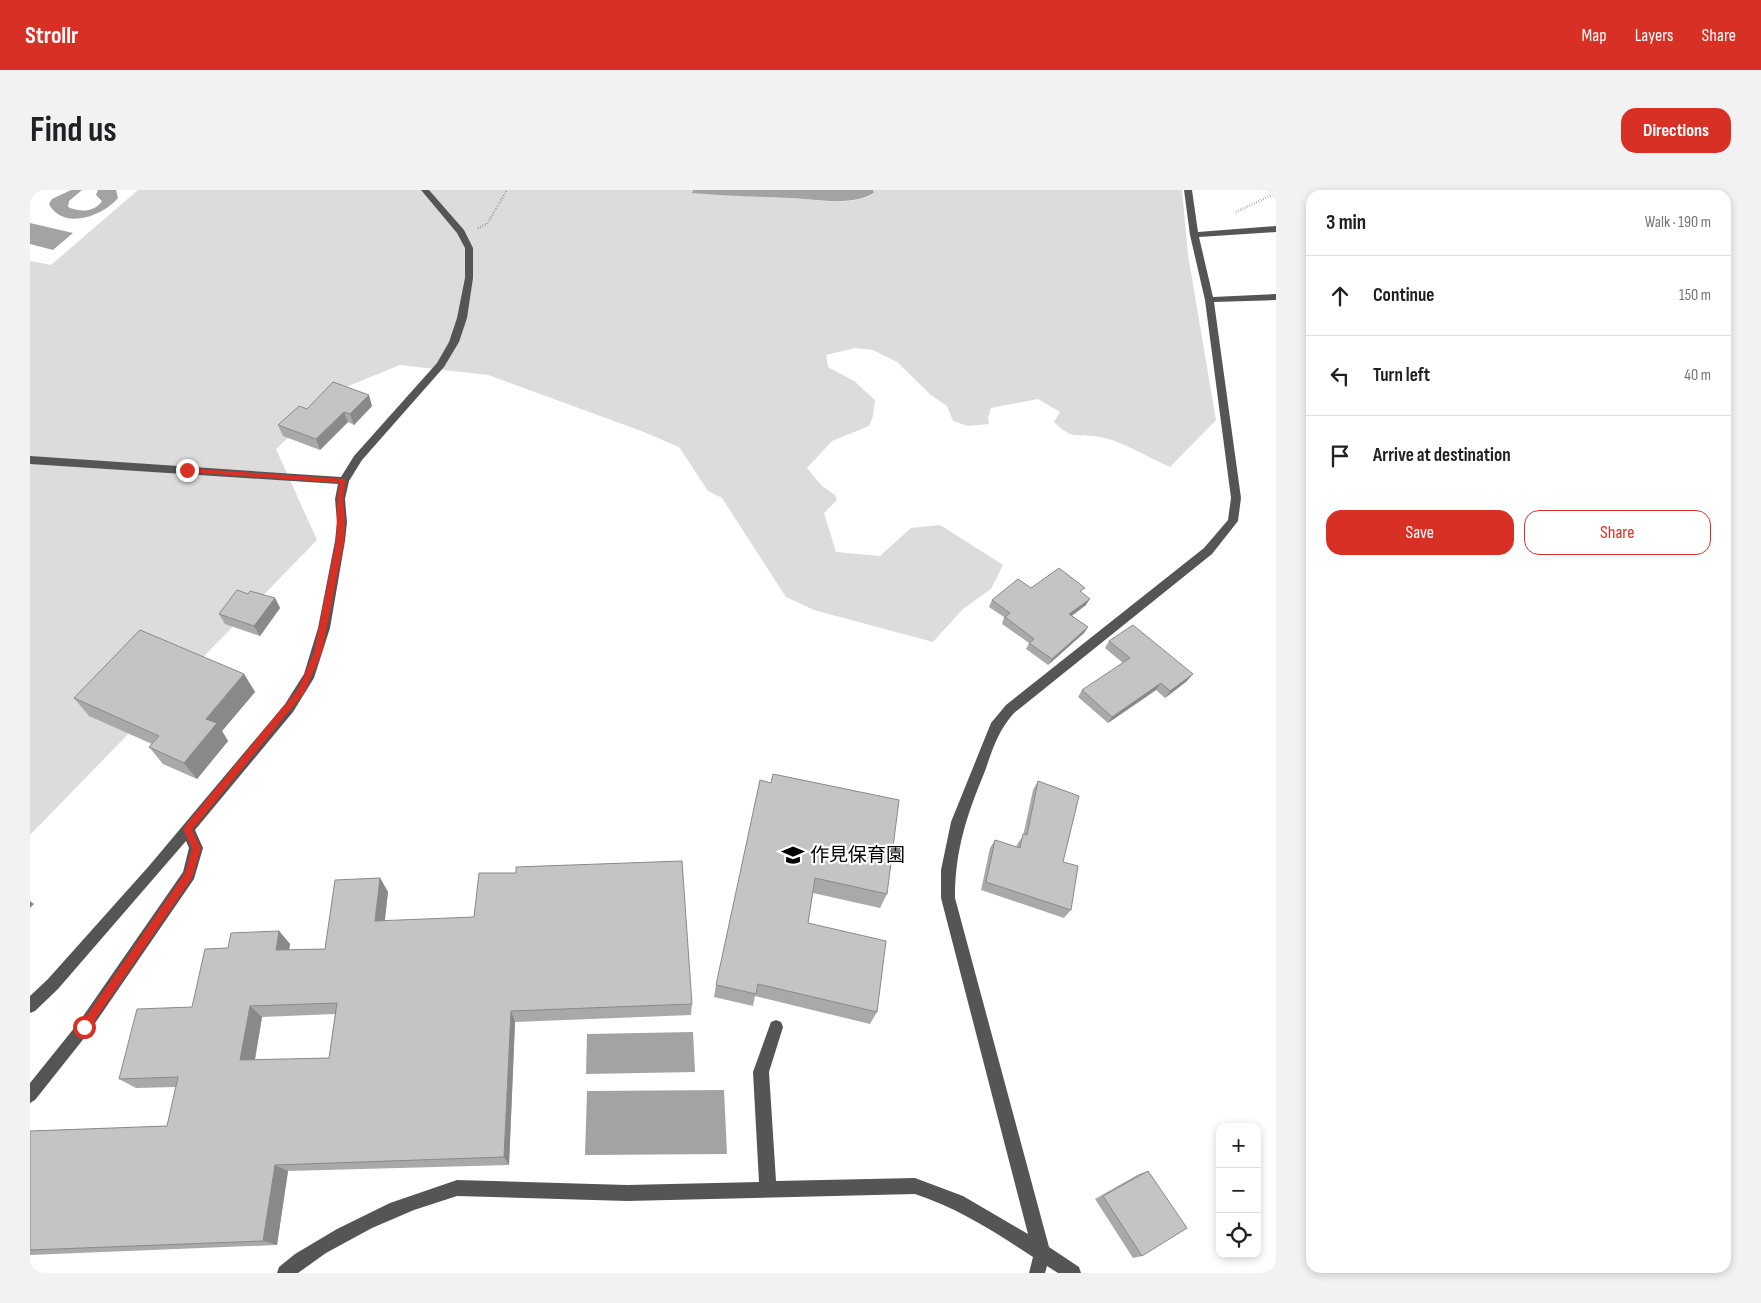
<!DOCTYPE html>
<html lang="en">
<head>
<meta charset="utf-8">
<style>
  :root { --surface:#fff; --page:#f2f2f2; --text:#202124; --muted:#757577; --line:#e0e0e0; --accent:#d93025 }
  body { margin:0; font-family:"Sofia Sans Condensed","Noto Sans JP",sans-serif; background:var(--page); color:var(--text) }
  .controls { position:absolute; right:15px; bottom:15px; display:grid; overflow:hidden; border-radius:10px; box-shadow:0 2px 8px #0003 }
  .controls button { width:45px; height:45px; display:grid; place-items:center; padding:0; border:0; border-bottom:1px solid var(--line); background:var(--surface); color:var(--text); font:25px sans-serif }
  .stop { position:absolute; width:15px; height:15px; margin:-11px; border:4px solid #d93025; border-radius:50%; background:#fff }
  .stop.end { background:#d93025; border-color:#fff; box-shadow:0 1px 5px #0008 }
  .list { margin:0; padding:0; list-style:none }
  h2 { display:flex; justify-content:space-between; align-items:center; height:65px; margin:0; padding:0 20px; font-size:21px }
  h2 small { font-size:16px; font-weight:400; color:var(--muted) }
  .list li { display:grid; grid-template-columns:32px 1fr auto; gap:15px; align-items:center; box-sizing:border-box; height:80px; padding:0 20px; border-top:1px solid var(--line) }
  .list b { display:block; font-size:19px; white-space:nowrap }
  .list em { font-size:16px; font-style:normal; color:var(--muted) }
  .actions { display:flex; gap:10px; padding:15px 20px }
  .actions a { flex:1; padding:11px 0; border:1px solid var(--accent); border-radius:15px; text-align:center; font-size:18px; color:var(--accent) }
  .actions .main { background:var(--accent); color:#fff }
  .icon { flex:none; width:28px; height:28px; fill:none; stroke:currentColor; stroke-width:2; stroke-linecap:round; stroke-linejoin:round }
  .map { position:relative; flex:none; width:1246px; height:1083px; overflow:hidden; border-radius:15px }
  header { display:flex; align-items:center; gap:30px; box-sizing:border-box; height:70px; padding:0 25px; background:var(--accent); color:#fff }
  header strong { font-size:24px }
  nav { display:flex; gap:28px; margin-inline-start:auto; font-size:18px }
  .intro { display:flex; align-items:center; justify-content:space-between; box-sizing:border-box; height:120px; padding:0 30px }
  h1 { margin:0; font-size:35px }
  .button { padding:12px 22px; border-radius:15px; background:var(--accent); color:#fff; font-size:18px; font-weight:700 }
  main { display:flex; gap:30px; padding:0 30px }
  aside { flex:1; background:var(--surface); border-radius:15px; box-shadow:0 2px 8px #0003 }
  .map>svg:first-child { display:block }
  .green { fill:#dcdcdc }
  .water { fill:#a3a3a3 }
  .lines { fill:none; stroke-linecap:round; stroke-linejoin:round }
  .path { stroke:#777; stroke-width:2.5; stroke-dasharray:0.5 2; stroke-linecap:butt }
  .minor { fill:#555; fill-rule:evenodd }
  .wall { fill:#a9a9a9; fill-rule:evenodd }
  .shaded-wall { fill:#898989 }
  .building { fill:#c4c4c4; stroke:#898989; fill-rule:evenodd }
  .route { fill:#d93025 }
  .labels { text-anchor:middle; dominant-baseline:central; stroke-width:4.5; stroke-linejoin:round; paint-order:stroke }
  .poi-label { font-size:19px; fill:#000; stroke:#fff; text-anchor:start }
</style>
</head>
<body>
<header>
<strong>Strollr</strong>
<nav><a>Map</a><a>Layers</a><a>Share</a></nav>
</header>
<div class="intro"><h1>Find us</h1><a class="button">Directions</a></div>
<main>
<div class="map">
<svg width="1246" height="1083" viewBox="0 0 1246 1083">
  <rect width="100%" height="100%" fill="#fff"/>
  <path class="green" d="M 108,0 L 663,0 L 662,2 C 695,5 727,7 760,8 C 786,9 820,17 844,4 L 843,0 L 1152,0 L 1158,65 L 1186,230 L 1140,277 C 1120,268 1095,253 1075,248 C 1052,242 1044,253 1024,232 L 1030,222 L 1008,209 L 961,218 L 958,228 L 959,234 L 938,236 L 923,231 L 917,216 L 901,205 L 867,172 L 843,160 L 825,158 L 796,165 L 798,177 L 824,191 L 845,210 L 843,226 L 839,236 L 802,251 L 777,278 L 792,296 L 805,305 L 807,310 L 794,323 L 806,362 L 850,366 L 881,338 L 910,335 L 973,375 L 961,399 L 933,419 L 903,452 L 784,420 L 756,407 L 692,308 L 678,301 L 649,257 L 614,242 L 458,185 L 370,175 L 311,199 L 246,259 L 287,350 L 0,645 L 0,71 L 21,75 Z"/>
  <path class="water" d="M 41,0 L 52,0 L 39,11 L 38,17 C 49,22 64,23 72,11 L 66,5 L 68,0 L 86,0 L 88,8 C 73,26 33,41 19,14 L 22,9 Z
    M 663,0 L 843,0 L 844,3 C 820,17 787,9 760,8 C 732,7 703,6 675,4 L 662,3 Z
    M 0,33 L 43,43 L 23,60 L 0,54 Z
    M 663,842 L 665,882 L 556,884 L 557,844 Z
    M 694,900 L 697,964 L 555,965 L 557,901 Z"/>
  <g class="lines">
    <path class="path" d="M 1206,22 L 1246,3
      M 448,38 L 457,34 L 477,0"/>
    <path class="minor" d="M 391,0 L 399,0 L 434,40 L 443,58 L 443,88 L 437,128 L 429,152 L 414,177 L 332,270 L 319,291 L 315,309 L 317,332 L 315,351 L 300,438 L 284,488 L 263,522 L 165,640 L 173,658 L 164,689 L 59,842 L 5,910 L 0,913 L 0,893 L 49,832 L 153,682 L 159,658 L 156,651 L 28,799 L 5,821 L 0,823 L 0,806 L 18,789 L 119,676 L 255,514 L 274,484 L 288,438 L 305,351 L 307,332 L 305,309 L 308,294 L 0,274 L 0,266 L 311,287 L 324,266 L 407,173 L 419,152 L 427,128 L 435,88 L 435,58 L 427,43 Z
      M 1154,0 L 1162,0 L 1168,42 L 1246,36 L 1246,42 L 1169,47 L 1183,107 L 1246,104 L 1246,110 L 1184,112 L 1211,308 L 1208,331 L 1182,364 L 984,523 C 968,541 963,558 955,581 C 937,625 925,659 925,708 L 1019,1057 L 1049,1077 L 1051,1083 L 1028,1083 L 1017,1076 L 1015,1083 L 999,1083 L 1003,1067 C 965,1042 928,1018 885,1004 L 597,1011 L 427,1006 L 384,1020 L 342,1038 L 296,1063 L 268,1083 L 247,1083 L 249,1077 L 265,1064 L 307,1039 L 360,1013 L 427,990 L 597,995 L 729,992 L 723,882 L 741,832 L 746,830 L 751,832 L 753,837 L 739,882 L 746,991 L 885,988 L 933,1006 L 998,1044 L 911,708 L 911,680 L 921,632 L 961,533 L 976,515 L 1174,358 L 1198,330 L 1201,308 L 1175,110 L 1160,45 Z"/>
  </g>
  <path class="wall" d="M 342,216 L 324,235 L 318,232 L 290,260 L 253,246 L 248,235 L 277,219 Z
    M 1001,398 L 1052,403 L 1056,415 L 1042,426 L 1058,437 L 1054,443 L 1018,475 L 996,459 L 999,453 L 972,434 L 974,427 L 959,417 L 962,410 Z
    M 218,404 L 245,408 L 250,418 L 230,446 L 195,434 L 189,424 Z
    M 1079,451 L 1157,491 L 1135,508 L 1126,500 L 1078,533 L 1048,507 L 1052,500 L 1093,473 L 1075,458 Z
    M 214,484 L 225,502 L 192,541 L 198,551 L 167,589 L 133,574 L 119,557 L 122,554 L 59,526 L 44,508 Z
    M 1008,591 L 1033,672 L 1041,720 L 1034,728 L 951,700 L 960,658 L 965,650 L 986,657 L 988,653 L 993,646 L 1003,600 Z
    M 741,593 L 857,704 L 850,718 L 783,703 L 778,733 L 847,822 L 840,834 L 725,806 L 723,816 L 684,807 L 686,795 Z
    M 350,688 L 358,702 L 355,730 L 662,814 L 661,825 L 485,832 L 479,975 L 258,981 L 247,1055 L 0,1065 L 0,941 L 137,936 L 146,897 L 106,898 L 89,889 L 162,817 L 198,758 L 249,741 L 260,754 L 259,760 L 295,759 ZM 305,824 L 299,868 L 225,870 L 232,827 Z
    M 1118,981 L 1112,1066 L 1103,1068 L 1065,1009 L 1109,984 Z"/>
  <path class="shaded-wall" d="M 339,205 L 342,216 L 324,235 L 320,224 Z
    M 314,222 L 318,232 L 290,260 L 286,249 Z
    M 245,408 L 250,418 L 230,446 L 224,436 Z
    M 1060,409 L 1056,415 L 1035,430 L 1039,424 Z
    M 1058,437 L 1054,443 L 1018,475 L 1022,469 Z
    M 214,484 L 225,502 L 192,541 L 198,551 L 167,589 L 154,573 L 176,529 Z
    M 1163,484 L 1157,491 L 1135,508 L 1140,501 Z
    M 1131,493 L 1126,500 L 1078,533 L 1082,527 Z
    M 350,688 L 358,702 L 353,744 L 345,731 Z
    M 0,711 L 4,714 L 0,718 Z
    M 249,741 L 260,754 L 257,773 L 246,760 Z
    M 220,816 L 232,827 L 223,880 L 210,870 Z
    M 481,821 L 485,832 L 479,975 L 474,967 Z
    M 245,975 L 258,981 L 247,1055 L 233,1051 Z"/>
  <path class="building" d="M 303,192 L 339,205 L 320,224 L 314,222 L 286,249 L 248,235 L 269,216 L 277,219 Z
    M 1029,378 L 1055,398 L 1050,401 L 1060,409 L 1039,424 L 1058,437 L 1022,469 L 999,453 L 1004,449 L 975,427 L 980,423 L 962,410 L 988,389 L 1001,398 Z
    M 207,400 L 218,404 L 220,401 L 245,408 L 224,436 L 189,424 Z
    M 1103,435 L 1163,484 L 1140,501 L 1131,493 L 1082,527 L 1052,500 L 1100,468 L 1079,451 Z
    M 110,440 L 214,484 L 176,529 L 187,533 L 154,573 L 119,557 L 129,546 L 44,508 Z
    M 743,584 L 869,610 L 857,704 L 785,688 L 778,733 L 856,751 L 847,822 L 728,794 L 726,804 L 686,795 L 730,590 L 741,593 Z
    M 1008,591 L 1049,606 L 1033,672 L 1048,676 L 1041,720 L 956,692 L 965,650 L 990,658 L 993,644 L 997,645 Z
    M 652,671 L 662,814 L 481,821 L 474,967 L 245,975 L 233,1051 L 0,1060 L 0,941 L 137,936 L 148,887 L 89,889 L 107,819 L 162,817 L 175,759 L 198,758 L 201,743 L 249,741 L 246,760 L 295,759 L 305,690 L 350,688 L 345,731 L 444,727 L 449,683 L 486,683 L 486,677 ZM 307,813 L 299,868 L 210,870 L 220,816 Z
    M 1118,981 L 1157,1038 L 1112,1066 L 1073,1006 Z"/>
  <path class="route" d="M 154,278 L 316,289 L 313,309 L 315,332 L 314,351 L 292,462 L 274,503 L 162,640 L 171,658 L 162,688 L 58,840 L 54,842 L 49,837 L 51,834 L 155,683 L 162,658 L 153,639 L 155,636 L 268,499 L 284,462 L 306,351 C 308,331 305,312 310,293 L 157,282 L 153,280 Z"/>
  <defs>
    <g id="school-bare" transform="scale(1.725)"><path d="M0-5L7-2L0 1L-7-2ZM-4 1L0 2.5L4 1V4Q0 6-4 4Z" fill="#000" stroke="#fff" stroke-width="2.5" paint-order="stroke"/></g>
  </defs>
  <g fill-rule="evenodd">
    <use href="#school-bare" x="763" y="665"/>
  </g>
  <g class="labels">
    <g class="poi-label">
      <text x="780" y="665">作見保育園</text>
    </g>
  </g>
</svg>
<div class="controls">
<button>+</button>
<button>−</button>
<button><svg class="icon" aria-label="locate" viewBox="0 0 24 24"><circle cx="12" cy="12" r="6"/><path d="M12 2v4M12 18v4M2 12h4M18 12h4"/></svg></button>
</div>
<div class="stop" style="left:54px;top:837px"></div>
<div class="stop end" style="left:157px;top:280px"></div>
</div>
<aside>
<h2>3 min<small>Walk · 190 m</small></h2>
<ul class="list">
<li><svg class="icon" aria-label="ahead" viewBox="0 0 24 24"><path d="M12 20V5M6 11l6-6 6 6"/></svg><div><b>Continue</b></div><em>150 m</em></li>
<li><svg class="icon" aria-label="left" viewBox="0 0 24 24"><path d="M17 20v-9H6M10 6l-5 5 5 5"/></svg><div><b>Turn left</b></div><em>40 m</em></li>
<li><svg class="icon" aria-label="arrive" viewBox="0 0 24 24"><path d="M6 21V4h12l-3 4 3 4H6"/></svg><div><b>Arrive at destination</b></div></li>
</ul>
<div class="actions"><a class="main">Save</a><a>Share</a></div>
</aside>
</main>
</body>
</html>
